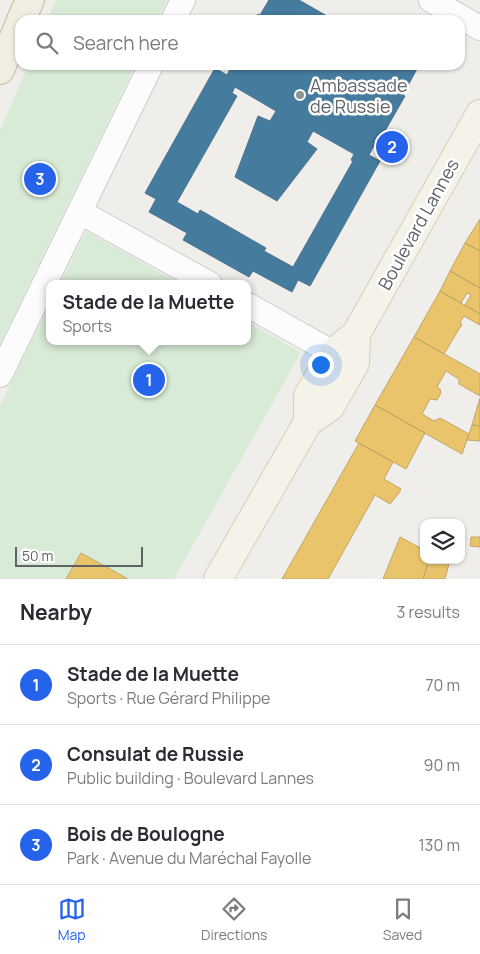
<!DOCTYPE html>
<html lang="en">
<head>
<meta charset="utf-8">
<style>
  :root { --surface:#fff; --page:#f7f7f7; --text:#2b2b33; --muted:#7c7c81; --line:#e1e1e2; --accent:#2563eb }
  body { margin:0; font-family:Manrope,sans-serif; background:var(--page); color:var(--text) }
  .controls { position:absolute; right:15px; bottom:15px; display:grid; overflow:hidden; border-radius:10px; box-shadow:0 1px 4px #0004 }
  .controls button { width:45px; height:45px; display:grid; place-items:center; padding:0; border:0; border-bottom:1px solid var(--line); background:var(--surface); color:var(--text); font:25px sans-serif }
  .scale { position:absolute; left:15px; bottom:12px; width:128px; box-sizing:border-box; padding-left:5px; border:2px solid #5f6368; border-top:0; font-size:14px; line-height:18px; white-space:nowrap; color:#5f6368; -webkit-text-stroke:4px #fff; paint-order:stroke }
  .you { position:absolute; left:320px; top:364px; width:18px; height:18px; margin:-12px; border:4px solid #fff; border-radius:50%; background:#1a73e8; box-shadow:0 0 0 8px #1a73e833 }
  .badge { display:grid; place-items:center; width:32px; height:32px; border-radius:50%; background:var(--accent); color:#fff; font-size:16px; font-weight:700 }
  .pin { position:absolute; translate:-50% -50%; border:2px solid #fff; box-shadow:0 1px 5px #0006 }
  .popup { position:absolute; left:46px; top:280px; width:205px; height:65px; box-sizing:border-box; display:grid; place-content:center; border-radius:10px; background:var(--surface); filter:drop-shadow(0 1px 4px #0005); font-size:16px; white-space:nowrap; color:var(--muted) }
  .popup b { font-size:19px; color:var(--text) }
  .popup::after { content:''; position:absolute; left:50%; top:100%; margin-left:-10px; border:10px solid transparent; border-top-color:var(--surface) }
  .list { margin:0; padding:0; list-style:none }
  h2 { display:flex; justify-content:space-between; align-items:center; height:65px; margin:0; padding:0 20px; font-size:21px }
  h2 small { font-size:16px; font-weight:400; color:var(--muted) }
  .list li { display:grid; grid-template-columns:32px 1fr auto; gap:15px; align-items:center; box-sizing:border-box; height:80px; padding:0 20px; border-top:1px solid var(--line) }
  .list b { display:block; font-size:19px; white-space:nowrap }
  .list p { margin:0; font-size:16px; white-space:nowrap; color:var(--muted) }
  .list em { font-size:16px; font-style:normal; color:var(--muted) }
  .icon { flex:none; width:28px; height:28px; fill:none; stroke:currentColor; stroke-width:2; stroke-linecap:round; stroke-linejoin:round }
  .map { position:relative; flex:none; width:480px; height:579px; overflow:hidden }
  .search { position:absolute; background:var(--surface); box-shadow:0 1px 4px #0004; left:15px; right:15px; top:15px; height:55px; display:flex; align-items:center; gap:12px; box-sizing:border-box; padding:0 18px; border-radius:15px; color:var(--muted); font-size:19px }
  .sheet { height:305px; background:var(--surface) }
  nav { display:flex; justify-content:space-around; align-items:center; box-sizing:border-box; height:70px; border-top:1px solid var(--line); background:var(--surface); font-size:14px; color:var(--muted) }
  nav a { display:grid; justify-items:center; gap:2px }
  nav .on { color:var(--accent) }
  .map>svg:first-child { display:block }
  .green { fill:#d8ebd6 }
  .homes { fill:#e9c46a; stroke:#c0a769 }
  .public { fill:#457b9d; stroke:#4d748d; fill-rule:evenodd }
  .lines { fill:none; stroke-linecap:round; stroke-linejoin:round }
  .minor-casing { stroke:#cbcccc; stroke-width:26 }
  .major-casing { stroke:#d7ceb8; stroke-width:30 }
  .highway-casing { stroke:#c8b996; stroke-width:30 }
  .minor { stroke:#fdfcfc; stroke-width:24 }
  .major { stroke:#f4f2e9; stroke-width:28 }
  .highway { stroke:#f0ede3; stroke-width:28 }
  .poi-dot { fill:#919496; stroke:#fff; stroke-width:2 }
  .labels { text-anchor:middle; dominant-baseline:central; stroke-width:5; stroke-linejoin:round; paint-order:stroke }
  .poi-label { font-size:18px; fill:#5f6368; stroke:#fff; text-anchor:start }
  .street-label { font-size:18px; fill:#5f6368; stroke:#fff }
</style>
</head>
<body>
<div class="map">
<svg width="480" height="579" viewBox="0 0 480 579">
  <rect width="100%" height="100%" fill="#efeeea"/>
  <path class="green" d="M 56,0 L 167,0 L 157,20 L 47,20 Z
    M 28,65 L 135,65 L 0,344 L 0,131 Z
    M 86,231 L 180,284 L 60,284 Z
    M 50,304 L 50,341 L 248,341 L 248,322 L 297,350 L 300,354 L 174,579 L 0,579 L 0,406 Z"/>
  <path class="homes" d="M 480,219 L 480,251 L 465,243 Z
    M 465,243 L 480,251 L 480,288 L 450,271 Z
    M 450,271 L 480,288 L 480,314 L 465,305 L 471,295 L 467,293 L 461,303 L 440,291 Z
    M 440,291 L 480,314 L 480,325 L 464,316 L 460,322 L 462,324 L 444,354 L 414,337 Z
    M 414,337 L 480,374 L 480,396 L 459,384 L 459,379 L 446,371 L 437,387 L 440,389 L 441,393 L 437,400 L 430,399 L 422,414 L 434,421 L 440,418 L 469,434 L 462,454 L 375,405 Z
    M 480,398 L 480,426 L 472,425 Z
    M 375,405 L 425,433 L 406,469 L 355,441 Z
    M 472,425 L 480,426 L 480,441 L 467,440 Z
    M 359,443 L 393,462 L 384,479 L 401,489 L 399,493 L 390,504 L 375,495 L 328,579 L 282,579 Z
    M 400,537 L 424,550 L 424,560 L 429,560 L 423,579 L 383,579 Z
    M 471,537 L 480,537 L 480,547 L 470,546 Z
    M 81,553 L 101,564 L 128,579 L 66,579 Z
    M 429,560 L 450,560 L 445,579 L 423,579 Z"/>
  <path class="public" d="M 269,0 L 299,0 L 334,20 L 255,20 L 258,14 L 260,15 Z
    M 232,65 L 414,65 L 418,67 L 403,95 L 405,96 L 381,138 L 390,144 L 378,138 L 369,155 L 380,161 L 310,286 L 298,280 L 292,292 L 253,271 L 249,277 L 183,240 L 187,233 L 149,212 L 156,199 L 145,193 L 215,68 L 227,75 ZM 235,87 L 276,111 L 270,121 L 258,116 L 235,177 L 277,201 L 317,149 L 307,142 L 313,131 L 354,154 L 351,160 L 353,161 L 293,267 L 264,251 L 266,248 L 200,210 L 198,214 L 177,202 L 237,96 L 232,93 Z"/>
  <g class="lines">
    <g class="minor-casing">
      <path id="minor" d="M 431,0 L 480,28
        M 173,20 L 183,0
        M 80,212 L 210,284
        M 248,305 L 333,353
        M 0,375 L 151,65"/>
    </g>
    <g class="major-casing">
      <path id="major" d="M 308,422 L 308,396 L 333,353 L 356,334 L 480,114
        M 218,579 L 308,422 L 330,407 L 355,363 L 356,334"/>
    </g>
    <g class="highway-casing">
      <path id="highway" d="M 21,20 L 30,0
        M 0,70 L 20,23"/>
    </g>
    <use href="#minor" class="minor"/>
    <use href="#major" class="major"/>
    <use href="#highway" class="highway"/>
  </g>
  <circle class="poi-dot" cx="300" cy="95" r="5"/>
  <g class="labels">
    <g class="poi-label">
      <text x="310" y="85">Ambassade<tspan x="310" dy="21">de Russie</tspan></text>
    </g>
    <g class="street-label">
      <text transform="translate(418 224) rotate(-61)">Boulevard Lannes</text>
    </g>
  </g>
</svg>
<div class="controls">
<button><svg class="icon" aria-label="layers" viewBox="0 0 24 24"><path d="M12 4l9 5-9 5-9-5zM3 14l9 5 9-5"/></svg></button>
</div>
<div class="scale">50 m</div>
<div class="you"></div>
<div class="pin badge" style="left:149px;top:380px">1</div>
<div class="popup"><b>Stade de la Muette</b>Sports</div>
<div class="pin badge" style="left:392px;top:147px">2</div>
<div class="pin badge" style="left:40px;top:179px">3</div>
<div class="search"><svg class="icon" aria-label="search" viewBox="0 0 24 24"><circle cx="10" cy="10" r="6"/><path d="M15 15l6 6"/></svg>Search here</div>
</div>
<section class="sheet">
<h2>Nearby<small>3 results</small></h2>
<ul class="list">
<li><span class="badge">1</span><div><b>Stade de la Muette</b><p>Sports · Rue Gérard Philippe</p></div><em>70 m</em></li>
<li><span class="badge">2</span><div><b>Consulat de Russie</b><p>Public building · Boulevard Lannes</p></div><em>90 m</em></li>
<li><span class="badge">3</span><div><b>Bois de Boulogne</b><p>Park · Avenue du Maréchal Fayolle</p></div><em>130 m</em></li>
</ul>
</section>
<nav>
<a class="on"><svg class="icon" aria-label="map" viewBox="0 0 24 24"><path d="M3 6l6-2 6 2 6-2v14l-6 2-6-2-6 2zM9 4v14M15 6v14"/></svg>Map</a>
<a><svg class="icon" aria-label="directions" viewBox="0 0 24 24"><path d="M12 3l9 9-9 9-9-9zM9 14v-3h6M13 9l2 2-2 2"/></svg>Directions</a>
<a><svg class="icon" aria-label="saved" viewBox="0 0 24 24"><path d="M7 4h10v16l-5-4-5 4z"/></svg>Saved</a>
</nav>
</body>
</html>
